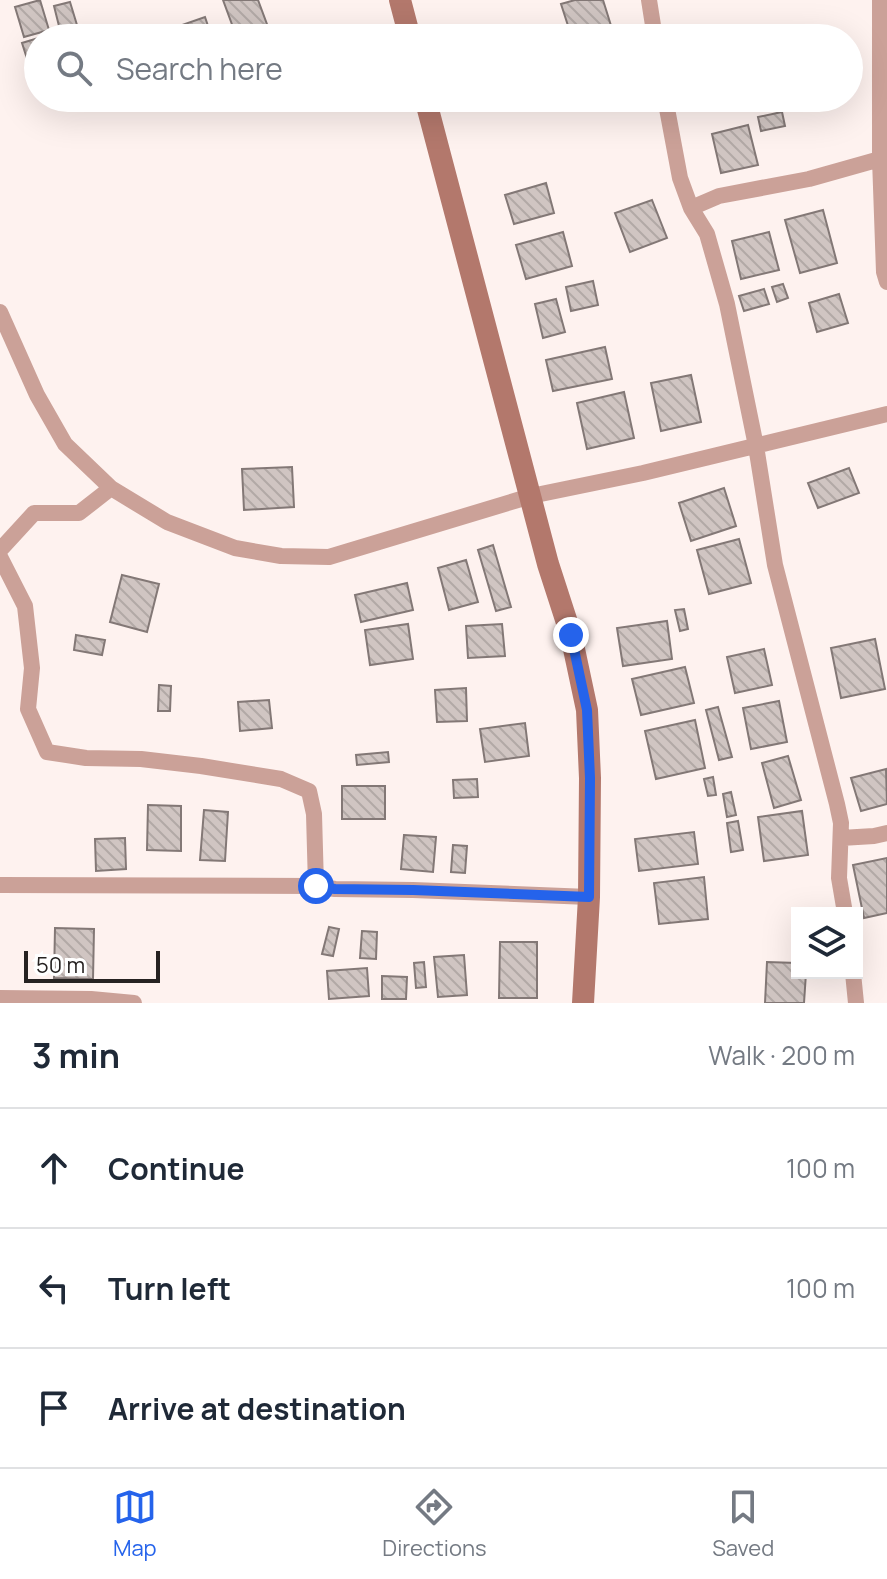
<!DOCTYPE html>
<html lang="en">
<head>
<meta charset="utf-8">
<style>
  :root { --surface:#fff; --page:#f2f2f3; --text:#1f2937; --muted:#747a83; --line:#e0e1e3; --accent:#2563eb }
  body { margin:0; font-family:Manrope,sans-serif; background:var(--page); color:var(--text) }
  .controls { position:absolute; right:24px; bottom:24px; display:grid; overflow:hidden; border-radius:0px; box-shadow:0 8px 32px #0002 }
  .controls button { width:72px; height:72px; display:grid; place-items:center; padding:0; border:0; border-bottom:2px solid var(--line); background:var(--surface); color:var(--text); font:40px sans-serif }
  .scale { position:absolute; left:24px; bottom:20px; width:136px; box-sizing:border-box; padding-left:8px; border:4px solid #262221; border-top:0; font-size:22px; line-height:28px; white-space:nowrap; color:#262221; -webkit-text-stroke:6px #fff; paint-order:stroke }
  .stop { position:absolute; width:24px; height:24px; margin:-18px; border:6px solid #2563eb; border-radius:50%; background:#fff }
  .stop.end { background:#2563eb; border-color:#fff; box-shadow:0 2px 8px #0008 }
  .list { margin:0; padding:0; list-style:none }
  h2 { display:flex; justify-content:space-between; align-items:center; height:104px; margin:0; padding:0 32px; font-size:34px }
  h2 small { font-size:26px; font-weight:400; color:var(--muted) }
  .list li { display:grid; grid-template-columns:52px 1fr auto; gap:24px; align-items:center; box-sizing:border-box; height:120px; padding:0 32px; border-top:2px solid var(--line) }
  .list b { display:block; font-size:30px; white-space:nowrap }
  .list em { font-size:26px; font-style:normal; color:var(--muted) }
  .icon { flex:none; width:44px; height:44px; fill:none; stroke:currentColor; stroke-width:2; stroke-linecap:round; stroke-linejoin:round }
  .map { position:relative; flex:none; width:887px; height:1003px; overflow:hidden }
  .search { position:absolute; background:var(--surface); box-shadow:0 8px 32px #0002; left:24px; right:24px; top:24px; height:88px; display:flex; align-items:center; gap:20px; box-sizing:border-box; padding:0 28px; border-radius:44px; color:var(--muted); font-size:30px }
  .sheet { height:464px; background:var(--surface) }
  nav { display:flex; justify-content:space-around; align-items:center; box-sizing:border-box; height:112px; border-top:2px solid var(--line); background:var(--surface); font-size:22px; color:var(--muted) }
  nav a { display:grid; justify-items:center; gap:4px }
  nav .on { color:var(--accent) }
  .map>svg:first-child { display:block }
  .building { fill:url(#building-back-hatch); stroke:#837876; stroke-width:2 }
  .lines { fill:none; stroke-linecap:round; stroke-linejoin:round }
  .street { stroke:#cba198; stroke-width:16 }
  .secondary { stroke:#b3786c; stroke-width:22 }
  .route { stroke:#2563eb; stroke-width:10 }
</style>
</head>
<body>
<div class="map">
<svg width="887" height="1003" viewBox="0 0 887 1003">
  <defs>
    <pattern id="building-back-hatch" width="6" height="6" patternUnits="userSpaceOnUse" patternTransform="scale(2)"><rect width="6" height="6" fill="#d0c5c2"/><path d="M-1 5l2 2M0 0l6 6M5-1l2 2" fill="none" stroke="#b2a9a6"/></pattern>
  </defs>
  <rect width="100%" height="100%" fill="#fef2ef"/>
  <path class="building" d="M 40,0 L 49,30 L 24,37 L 15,7 Z
    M 223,0 L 258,0 L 268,27 L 237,38 Z
    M 575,0 L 603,0 L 613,32 L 594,38 L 572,38 L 561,4 Z
    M 70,2 L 77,25 L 60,30 L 54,6 Z
    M 205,17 L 212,38 L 145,38 Z
    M 38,38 L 38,86 L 36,87 L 22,43 Z
    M 853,47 L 858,77 L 849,78 L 849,48 Z
    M 782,112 L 785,126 L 761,131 L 758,117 Z
    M 748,125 L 758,165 L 721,173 L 712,134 Z
    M 546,183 L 554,213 L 514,224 L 505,195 Z
    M 652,200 L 667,238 L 630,252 L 615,213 Z
    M 823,210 L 837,263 L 800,273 L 785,220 Z
    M 563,232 L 572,266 L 526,279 L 516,245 Z
    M 769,232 L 779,270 L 741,279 L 732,241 Z
    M 593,281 L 598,305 L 571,311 L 566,287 Z
    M 783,284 L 788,298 L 777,302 L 772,287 Z
    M 764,289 L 769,304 L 744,311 L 739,296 Z
    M 839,294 L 848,323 L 817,332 L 809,303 Z
    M 556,299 L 565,332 L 543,338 L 535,304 Z
    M 605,347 L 612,379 L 553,391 L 546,360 Z
    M 691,375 L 701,422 L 661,431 L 651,383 Z
    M 624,392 L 634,438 L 587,449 L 577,403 Z
    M 292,467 L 294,507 L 244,510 L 242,469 Z
    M 849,468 L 859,493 L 818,508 L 808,483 Z
    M 724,488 L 736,526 L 691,541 L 679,503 Z
    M 739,539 L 751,583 L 709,594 L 697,550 Z
    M 493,545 L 511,607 L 496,611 L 478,550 Z
    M 466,560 L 478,602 L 449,610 L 438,568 Z
    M 122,575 L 159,584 L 147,632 L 110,622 Z
    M 407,583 L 413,610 L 361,622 L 355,595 Z
    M 684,609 L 688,629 L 680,631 L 675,610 Z
    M 667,621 L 672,659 L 623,666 L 617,628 Z
    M 408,624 L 413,659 L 370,665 L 365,630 Z
    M 502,624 L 505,656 L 468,658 L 466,626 Z
    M 76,635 L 105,640 L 102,655 L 74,650 Z
    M 875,639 L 885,689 L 841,698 L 831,648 Z
    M 764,649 L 772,685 L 735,693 L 727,657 Z
    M 685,667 L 694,703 L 641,715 L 632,679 Z
    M 159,685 L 171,686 L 170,711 L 158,711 Z
    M 466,688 L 467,721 L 437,722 L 435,690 Z
    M 269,700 L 272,728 L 240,731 L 238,702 Z
    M 779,701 L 787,742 L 751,749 L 743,708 Z
    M 718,707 L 732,757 L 719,760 L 706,710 Z
    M 695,720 L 705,768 L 656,779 L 645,731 Z
    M 525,723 L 529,756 L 485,762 L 480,729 Z
    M 388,752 L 389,762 L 357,765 L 356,755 Z
    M 788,756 L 801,800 L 774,808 L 762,763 Z
    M 886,769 L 887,804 L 861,811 L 851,778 Z
    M 713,777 L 716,795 L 708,796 L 704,779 Z
    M 477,779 L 478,797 L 454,798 L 453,780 Z
    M 342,786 L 385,786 L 385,819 L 342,819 Z
    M 731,792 L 736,815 L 727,817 L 723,794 Z
    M 148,805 L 181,806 L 181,851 L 147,850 Z
    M 204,810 L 228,812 L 225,861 L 200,860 Z
    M 802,811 L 808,855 L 764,861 L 758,817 Z
    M 738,821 L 743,850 L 731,852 L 727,823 Z
    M 694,832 L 698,864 L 639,871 L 635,839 Z
    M 404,835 L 436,837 L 433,872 L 401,869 Z
    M 125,838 L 126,869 L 96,871 L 95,839 Z
    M 453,845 L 467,846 L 465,873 L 451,872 Z
    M 887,858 L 887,913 L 864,918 L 853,865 Z
    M 704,877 L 708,919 L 659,924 L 654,883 Z
    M 329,927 L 339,929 L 333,956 L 322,954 Z
    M 55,928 L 94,929 L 93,979 L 54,978 Z
    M 362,931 L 377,932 L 376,959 L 360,958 Z
    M 500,942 L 537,942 L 537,998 L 499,998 Z
    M 464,955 L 467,995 L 438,997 L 434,957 Z
    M 424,962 L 426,987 L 416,988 L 414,963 Z
    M 767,962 L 797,963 L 797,973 L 806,973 L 804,1003 L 765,1003 Z
    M 367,968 L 369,996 L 329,999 L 327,971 Z
    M 382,976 L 407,977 L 406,999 L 382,999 Z"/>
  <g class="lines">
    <path class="street" d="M 649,0 L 655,38
      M 880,0 L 880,159 L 884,272 L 887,282
      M 665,98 L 680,178 L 691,208 L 707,234 L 727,304 L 756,446 L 775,565 L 837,804 L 841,823 L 839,878 L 845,913
      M 691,208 L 719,196 L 809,179 L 880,159
      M 0,312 L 37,395 L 65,444 L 111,488 L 167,522 L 235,548 L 281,556 L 329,557 L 531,496 L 643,473 L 887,414
      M 0,550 L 34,513 L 79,513 L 111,488
      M 0,557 L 25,606 L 32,668 L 28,709 L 47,752 L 86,758 L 141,759 L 201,766 L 281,779 L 309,791 L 314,814 L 316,886 L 335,889 L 413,890 L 589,897
      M 841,838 L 874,836 L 887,833
      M 0,885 L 316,886
      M 853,973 L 856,1003
      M 0,998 L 91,999 L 134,1003"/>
    <path class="secondary" d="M 400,0 L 410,38
      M 425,98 L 548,564 L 571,635 L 587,710 L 590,778 L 589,897 L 583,1003"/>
  </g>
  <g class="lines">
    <path class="route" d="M 316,886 L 335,889 L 413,890 L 589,897 L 590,778 L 587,710 L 571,635"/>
  </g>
</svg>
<div class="controls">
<button><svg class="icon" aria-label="layers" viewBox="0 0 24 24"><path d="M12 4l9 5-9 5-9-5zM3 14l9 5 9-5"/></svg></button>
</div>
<div class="scale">50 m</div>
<div class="stop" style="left:316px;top:886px"></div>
<div class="stop end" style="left:571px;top:635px"></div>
<div class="search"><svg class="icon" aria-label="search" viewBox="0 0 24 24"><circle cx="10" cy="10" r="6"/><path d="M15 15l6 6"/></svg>Search here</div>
</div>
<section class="sheet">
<h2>3 min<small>Walk · 200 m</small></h2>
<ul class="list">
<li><svg class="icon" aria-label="ahead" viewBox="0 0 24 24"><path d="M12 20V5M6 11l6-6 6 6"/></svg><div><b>Continue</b></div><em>100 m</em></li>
<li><svg class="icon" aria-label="left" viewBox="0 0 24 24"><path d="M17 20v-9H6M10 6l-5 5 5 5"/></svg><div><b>Turn left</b></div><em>100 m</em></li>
<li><svg class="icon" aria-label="arrive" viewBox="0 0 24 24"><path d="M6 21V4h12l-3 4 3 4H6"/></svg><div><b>Arrive at destination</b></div></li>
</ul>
</section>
<nav>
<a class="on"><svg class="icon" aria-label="map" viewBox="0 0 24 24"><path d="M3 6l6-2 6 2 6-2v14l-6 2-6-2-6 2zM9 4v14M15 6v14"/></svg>Map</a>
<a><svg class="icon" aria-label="directions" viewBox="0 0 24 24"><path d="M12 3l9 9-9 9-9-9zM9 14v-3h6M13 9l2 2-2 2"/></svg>Directions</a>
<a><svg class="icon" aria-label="saved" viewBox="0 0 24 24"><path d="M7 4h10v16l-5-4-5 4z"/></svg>Saved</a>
</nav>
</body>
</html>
